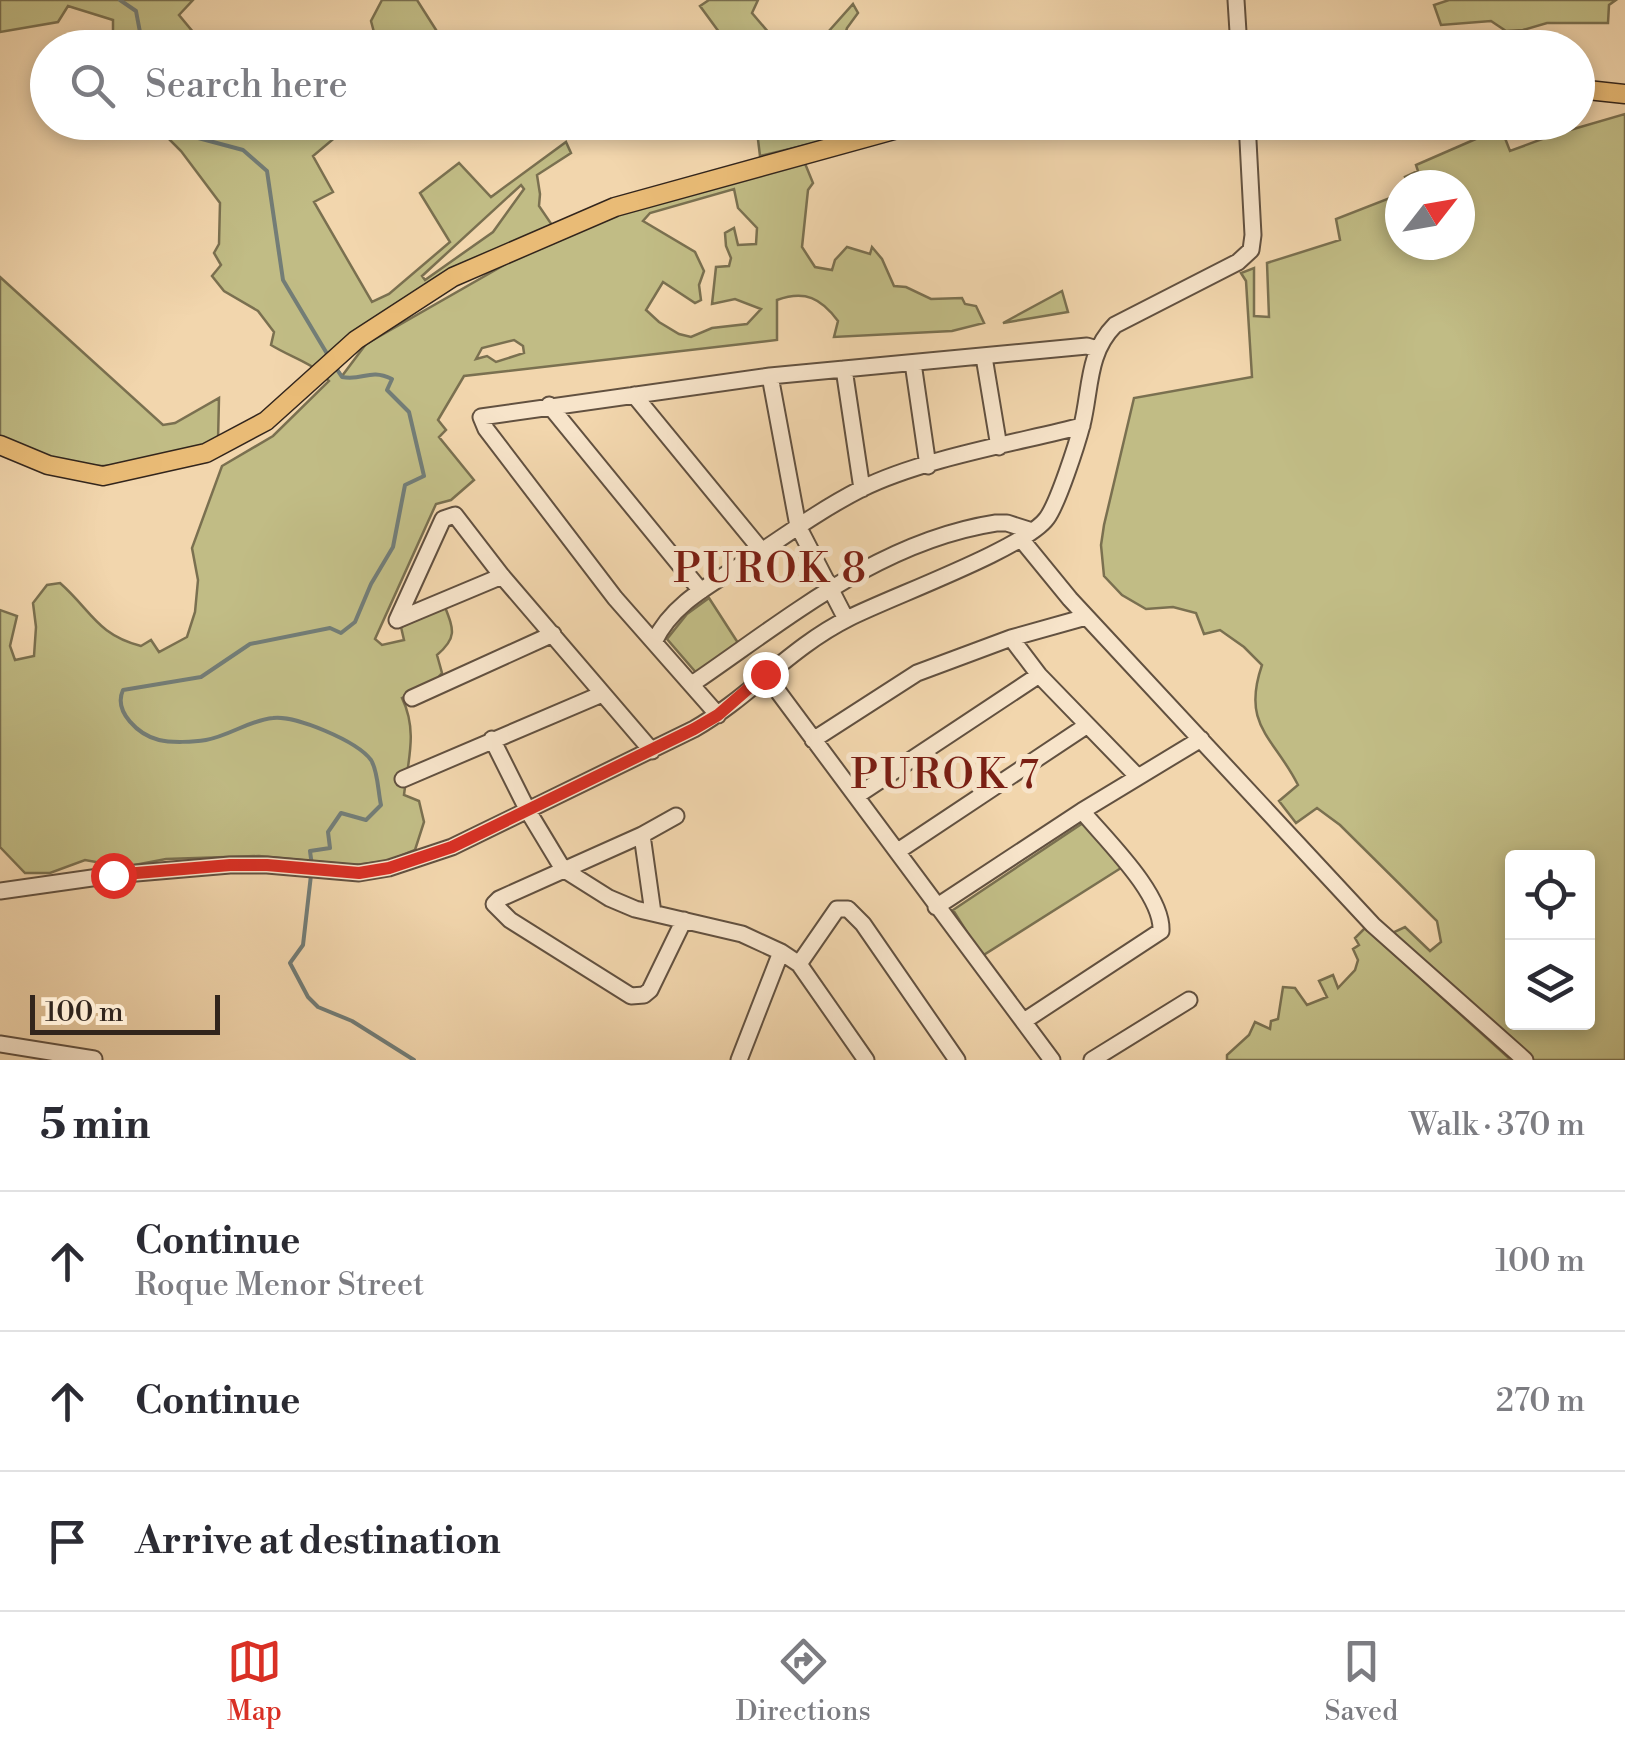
<!DOCTYPE html>
<html lang="en">
<head>
<meta charset="utf-8">
<style>
  :root { --surface:#fff; --page:#f7f7f7; --text:#2b2b33; --muted:#7c7c81; --line:#e1e1e2; --accent:#d93025 }
  body { margin:0; font-family:"Libre Bodoni",serif; background:var(--page); color:var(--text) }
  .controls { position:absolute; right:30px; bottom:30px; display:grid; overflow:hidden; border-radius:10px; box-shadow:0 5px 15px #0003 }
  .controls button { width:90px; height:90px; display:grid; place-items:center; padding:0; border:0; border-bottom:2px solid var(--line); background:var(--surface); color:var(--text); font:50px sans-serif }
  .compass { position:absolute; left:1385px; top:170px; width:90px; height:90px; border-radius:50%; background:var(--surface); box-shadow:0 5px 15px #0003; rotate:59deg }
  .scale { position:absolute; left:30px; bottom:25px; width:190px; box-sizing:border-box; padding-left:10px; border:5px solid #32251c; border-top:0; font-size:28px; line-height:35px; white-space:nowrap; color:#32251c; -webkit-text-stroke:8px #f7e4ca; paint-order:stroke }
  .stop { position:absolute; width:30px; height:30px; margin:-22px; border:8px solid #d93025; border-radius:50%; background:#fff }
  .stop.end { background:#d93025; border-color:#fff; box-shadow:0 2px 10px #0008 }
  .list { margin:0; padding:0; list-style:none }
  h2 { display:flex; justify-content:space-between; align-items:center; height:130px; margin:0; padding:0 40px; font-size:42px }
  h2 small { font-size:32px; font-weight:400; color:var(--muted) }
  .list li { display:grid; grid-template-columns:65px 1fr auto; gap:30px; align-items:center; box-sizing:border-box; height:140px; padding:0 40px; border-top:2px solid var(--line) }
  .list b { display:block; font-size:38px; white-space:nowrap }
  .list p { margin:0; font-size:32px; white-space:nowrap; color:var(--muted) }
  .list em { font-size:32px; font-style:normal; color:var(--muted) }
  .icon { flex:none; width:55px; height:55px; fill:none; stroke:currentColor; stroke-width:2; stroke-linecap:round; stroke-linejoin:round }
  .map { position:relative; flex:none; width:1625px; height:1060px; overflow:hidden }
  .search { position:absolute; background:var(--surface); box-shadow:0 5px 15px #0003; left:30px; right:30px; top:30px; height:110px; display:flex; align-items:center; gap:25px; box-sizing:border-box; padding:0 35px; border-radius:55px; color:var(--muted); font-size:38px }
  .sheet { height:550px; background:var(--surface) }
  nav { display:flex; justify-content:space-around; align-items:center; box-sizing:border-box; height:140px; border-top:2px solid var(--line); background:var(--surface); font-size:28px; color:var(--muted) }
  nav a { display:grid; justify-items:center; gap:5px }
  nav .on { color:var(--accent) }
  .map>svg:first-child { display:block }
  .green { fill:#c1bc85; stroke:#7a7050; stroke-width:2.5; fill-rule:evenodd }
  .lines { fill:none; stroke-linecap:round; stroke-linejoin:round }
  .stream { stroke:#737d77; stroke-width:4 }
  .minor-casing { stroke:#625140; stroke-width:19 }
  .major-casing { stroke:#32251c; stroke-width:21 }
  .minor { stroke:#f7e4ca; stroke-width:15 }
  .major { stroke:#e9bb76; stroke-width:18 }
  .route { stroke:#d93025; stroke-width:12 }
  .labels { text-anchor:middle; dominant-baseline:central; stroke-width:10; stroke-linejoin:round; paint-order:stroke }
  .neighbourhood-label { font-size:40px; letter-spacing:2.5px; fill:#7a1f14; stroke:#f7e4ca }
</style>
</head>
<body>
<div class="map">
<svg width="1625" height="1060" viewBox="0 0 1625 1060">
  <rect width="100%" height="100%" fill="#f2d6ad"/>
  <filter id="stains"><feTurbulence type="fractalNoise" baseFrequency=".002" numOctaves="4"/><feColorMatrix values="0 0 0 0 .2 0 0 0 0 .09 0 0 0 0 .02 0 0 0 .5 -.17"/></filter>
  <radialGradient id="worn" r=".72"><stop offset=".6" stop-color="#630" stop-opacity="0"/><stop offset="1" stop-color="#630" stop-opacity=".3"/></radialGradient>
  <path class="green" d="M 0,0 L 193,0 L 179,15 L 198,38 L 193,47 L 119,47 L 113,40 L 113,20 L 68,6 L 58,22 L 0,32 Z
    M 382,0 L 417,0 L 438,33 L 428,37 L 426,47 L 368,47 L 375,36 L 371,21 Z
    M 709,0 L 758,0 L 752,13 L 781,47 L 730,47 L 700,6 Z
    M 1449,0 L 1616,0 L 1609,5 L 1608,23 L 1547,23 L 1523,30 L 1506,31 L 1491,21 L 1441,25 L 1434,5 Z
    M 853,4 L 858,13 L 847,28 L 841,47 L 798,47 L 828,32 Z
    M 1625,114 L 1625,1060 L 1531,1060 L 1392,933 L 1405,927 L 1430,951 L 1441,942 L 1437,921 L 1340,825 L 1317,808 L 1296,823 L 1279,801 L 1298,785 C 1274,737 1241,726 1262,665 L 1244,647 L 1220,630 L 1204,634 L 1196,613 L 1173,607 L 1146,609 L 1122,595 L 1104,576 L 1101,545 L 1104,525 L 1134,398 L 1252,377 L 1246,281 L 1241,273 L 1254,268 L 1254,316 L 1269,317 L 1267,263 L 1340,240 L 1336,219 L 1400,194 L 1400,245 L 1460,245 L 1460,185 L 1408,185 L 1405,177 L 1418,171 L 1416,165 L 1501,128 L 1510,151 L 1553,135 ZM 1512,858 L 1588,858 L 1588,1022 L 1512,1022 Z
    M 153,123 L 340,123 L 344,130 L 313,156 L 333,192 L 314,202 L 372,302 L 389,294 L 450,242 L 420,193 L 459,163 L 491,197 L 566,142 L 571,153 L 537,175 L 540,194 L 539,206 L 552,225 L 330,358 L 342,376 L 366,344 L 553,237 L 605,215 L 804,161 L 813,183 L 808,190 L 802,247 L 815,267 L 832,270 L 835,260 L 847,247 L 870,254 L 872,247 L 882,259 L 894,286 L 906,287 L 931,299 L 962,298 L 965,304 L 976,306 L 984,323 L 952,331 L 834,337 L 838,321 C 821,298 805,290 777,300 L 777,340 L 464,376 L 438,420 L 446,430 L 439,437 L 474,480 L 451,500 L 436,504 L 375,639 L 382,645 L 404,640 L 401,627 L 445,607 C 454,630 457,638 437,655 L 442,673 L 435,681 L 402,698 C 418,731 408,760 404,795 L 419,801 L 424,822 L 415,850 L 388,861 L 354,865 L 259,856 L 166,859 L 124,867 L 85,860 L 50,873 L 25,873 L 0,847 L 0,610 L 17,616 L 10,646 L 15,660 L 34,656 L 36,627 L 33,603 L 47,585 L 60,583 C 91,610 97,635 141,646 L 151,640 L 159,652 L 187,637 L 195,612 L 198,580 L 192,548 L 222,466 L 273,436 L 329,381 C 314,363 292,358 271,345 L 274,332 L 258,311 L 224,291 L 212,276 L 221,265 L 214,253 L 219,244 L 220,203 L 181,151 ZM 521,185 L 524,189 L 493,232 L 425,280 L 422,276 ZM 734,189 L 738,208 L 757,228 L 756,244 L 738,245 L 734,228 L 725,233 L 726,246 L 731,258 L 729,266 L 716,267 L 712,304 L 735,299 L 761,309 L 747,324 L 712,328 L 691,337 L 679,334 L 659,322 L 646,310 L 663,282 L 695,303 L 701,300 L 699,285 L 704,271 L 695,252 L 643,221 L 650,213 ZM 514,340 L 523,346 L 524,353 L 496,362 L 487,356 L 476,359 L 482,348 Z
    M 756,123 L 785,123 L 789,138 L 872,123 L 899,123 L 760,156 Z
    M 0,277 L 163,425 L 175,423 L 219,398 L 218,441 C 163,459 107,477 50,458 C 33,453 16,443 0,436 Z
    M 1062,291 L 1068,312 L 1003,323 Z
    M 709,598 L 740,646 L 699,676 L 667,639 L 687,614 Z
    M 1086,821 L 1121,868 L 982,956 L 953,910 Z
    M 1365,928 L 1511,1060 L 1227,1060 L 1227,1055 L 1249,1035 L 1255,1022 L 1270,1029 L 1271,1021 L 1278,1019 L 1283,987 L 1295,988 L 1307,1005 L 1327,997 L 1319,981 L 1333,975 L 1338,988 L 1355,970 L 1358,960 L 1353,949 L 1359,945 L 1355,938 Z"/>
  <g class="lines">
    <path class="stream" d="M 120,0 L 136,11 L 143,48
      M 178,122 L 187,135 L 243,150 L 267,171 L 283,280 L 329,357
      M 312,866 L 310,851 L 330,848 L 328,832 L 341,813 L 366,820 L 381,805 C 378,792 378,771 371,760 C 357,741 295,715 273,718 C 250,720 229,736 206,740 C 194,742 171,743 159,740 C 139,735 113,712 123,690 L 201,677 L 250,644 L 330,628 L 341,633 L 355,622 L 371,584 L 393,547 L 405,485 L 424,476 L 409,412 L 387,390 L 392,379 C 369,368 364,381 342,377 L 334,365
      M 311,875 L 303,945 L 290,963 L 308,997 L 318,1007 L 352,1021 L 414,1060"/>
    <g class="minor-casing">
      <path id="minor" d="M 1236,0 L 1239,48
        M 984,357 L 999,447
        M 913,363 L 928,466
        M 844,369 L 862,489
        M 770,376 L 798,526 L 846,619
        M 634,395 L 762,551
        M 549,405 L 701,591
        M 1021,539 L 1070,599 L 1373,925 L 1525,1060
        M 397,620 L 443,519 L 455,515 L 502,576 L 652,751
        M 397,620 L 502,576
        M 1011,638 L 1086,617
        M 654,642 C 672,604 710,585 744,563 C 783,537 820,510 861,489 C 921,459 1015,443 1082,426
        M 765,674 L 1052,1060
        M 692,684 C 786,620 879,541 996,523 L 1007,523 L 1032,531
        M 412,698 L 553,634
        M 718,715 L 615,598 L 486,429 L 481,417 L 770,376 L 1087,346 L 1097,349
        M 492,739 L 528,811 L 563,869 L 609,898 L 635,909 L 742,934 L 781,952 L 799,964 L 866,1060
        M 813,740 L 917,673 L 1011,638 L 1039,675 L 1137,776
        M 403,779 L 602,694
        M 858,795 L 1039,675
        M 676,816 L 642,835 L 499,899 L 494,904 L 510,920 L 631,996 L 644,995 L 650,990 L 684,920
        M 642,835 L 653,913
        M 898,851 L 1086,726
        M 0,891 L 113,875 L 230,865 L 267,865 L 359,873 L 389,868 L 452,847 L 694,729 C 750,697 789,648 849,618 C 890,597 1026,548 1047,518 C 1058,503 1077,444 1082,425 C 1091,389 1087,353 1115,325 L 1238,262 L 1251,250 L 1253,235 L 1247,122
        M 936,907 L 1082,811 L 1201,739
        M 799,964 L 837,909 L 848,909 L 863,924 L 957,1060
        M 1024,1021 L 1161,931 C 1163,894 1105,839 1082,811
        M 0,1044 L 94,1059
        M 739,1060 L 781,952
        M 1092,1060 L 1189,1000"/>
    </g>
    <g class="major-casing">
      <path id="major" d="M 1578,89 L 1625,94
        M 0,445 L 48,465 L 103,476 L 206,453 L 266,421 L 356,340 L 453,277 L 615,207 L 923,122"/>
    </g>
    <use href="#minor" class="minor"/>
    <use href="#major" class="major"/>
  </g>
  <g class="lines">
    <path class="route" d="M 113,875 L 230,865 L 267,865 L 359,873 L 389,868 L 452,847 L 694,729 L 718,715 L 765,674"/>
  </g>
  <g class="labels">
    <g class="neighbourhood-label">
      <text x="771" y="570">PUROK 8</text>
      <text x="946" y="776">PUROK 7</text>
    </g>
  </g>
  <rect width="100%" height="100%" filter="url(#stains)"/>
  <rect width="100%" height="100%" fill="url(#worn)"/>
</svg>
<div class="controls">
<button><svg class="icon" aria-label="locate" viewBox="0 0 24 24"><circle cx="12" cy="12" r="6"/><path d="M12 2v4M12 18v4M2 12h4M18 12h4"/></svg></button>
<button><svg class="icon" aria-label="layers" viewBox="0 0 24 24"><path d="M12 4l9 5-9 5-9-5zM3 14l9 5 9-5"/></svg></button>
</div>
<svg class="compass" viewBox="-18 -18 36 36"><path d="M0-13l5 13h-10z" fill="#e53935"/><path d="M0 13l5-13h-10z" fill="#7c7c81"/></svg>
<div class="scale">100 m</div>
<div class="stop" style="left:113px;top:875px"></div>
<div class="stop end" style="left:765px;top:674px"></div>
<div class="search"><svg class="icon" aria-label="search" viewBox="0 0 24 24"><circle cx="10" cy="10" r="6"/><path d="M15 15l6 6"/></svg>Search here</div>
</div>
<section class="sheet">
<h2>5 min<small>Walk · 370 m</small></h2>
<ul class="list">
<li><svg class="icon" aria-label="ahead" viewBox="0 0 24 24"><path d="M12 20V5M6 11l6-6 6 6"/></svg><div><b>Continue</b><p>Roque Menor Street</p></div><em>100 m</em></li>
<li><svg class="icon" aria-label="ahead" viewBox="0 0 24 24"><path d="M12 20V5M6 11l6-6 6 6"/></svg><div><b>Continue</b></div><em>270 m</em></li>
<li><svg class="icon" aria-label="arrive" viewBox="0 0 24 24"><path d="M6 21V4h12l-3 4 3 4H6"/></svg><div><b>Arrive at destination</b></div></li>
</ul>
</section>
<nav>
<a class="on"><svg class="icon" aria-label="map" viewBox="0 0 24 24"><path d="M3 6l6-2 6 2 6-2v14l-6 2-6-2-6 2zM9 4v14M15 6v14"/></svg>Map</a>
<a><svg class="icon" aria-label="directions" viewBox="0 0 24 24"><path d="M12 3l9 9-9 9-9-9zM9 14v-3h6M13 9l2 2-2 2"/></svg>Directions</a>
<a><svg class="icon" aria-label="saved" viewBox="0 0 24 24"><path d="M7 4h10v16l-5-4-5 4z"/></svg>Saved</a>
</nav>
</body>
</html>
